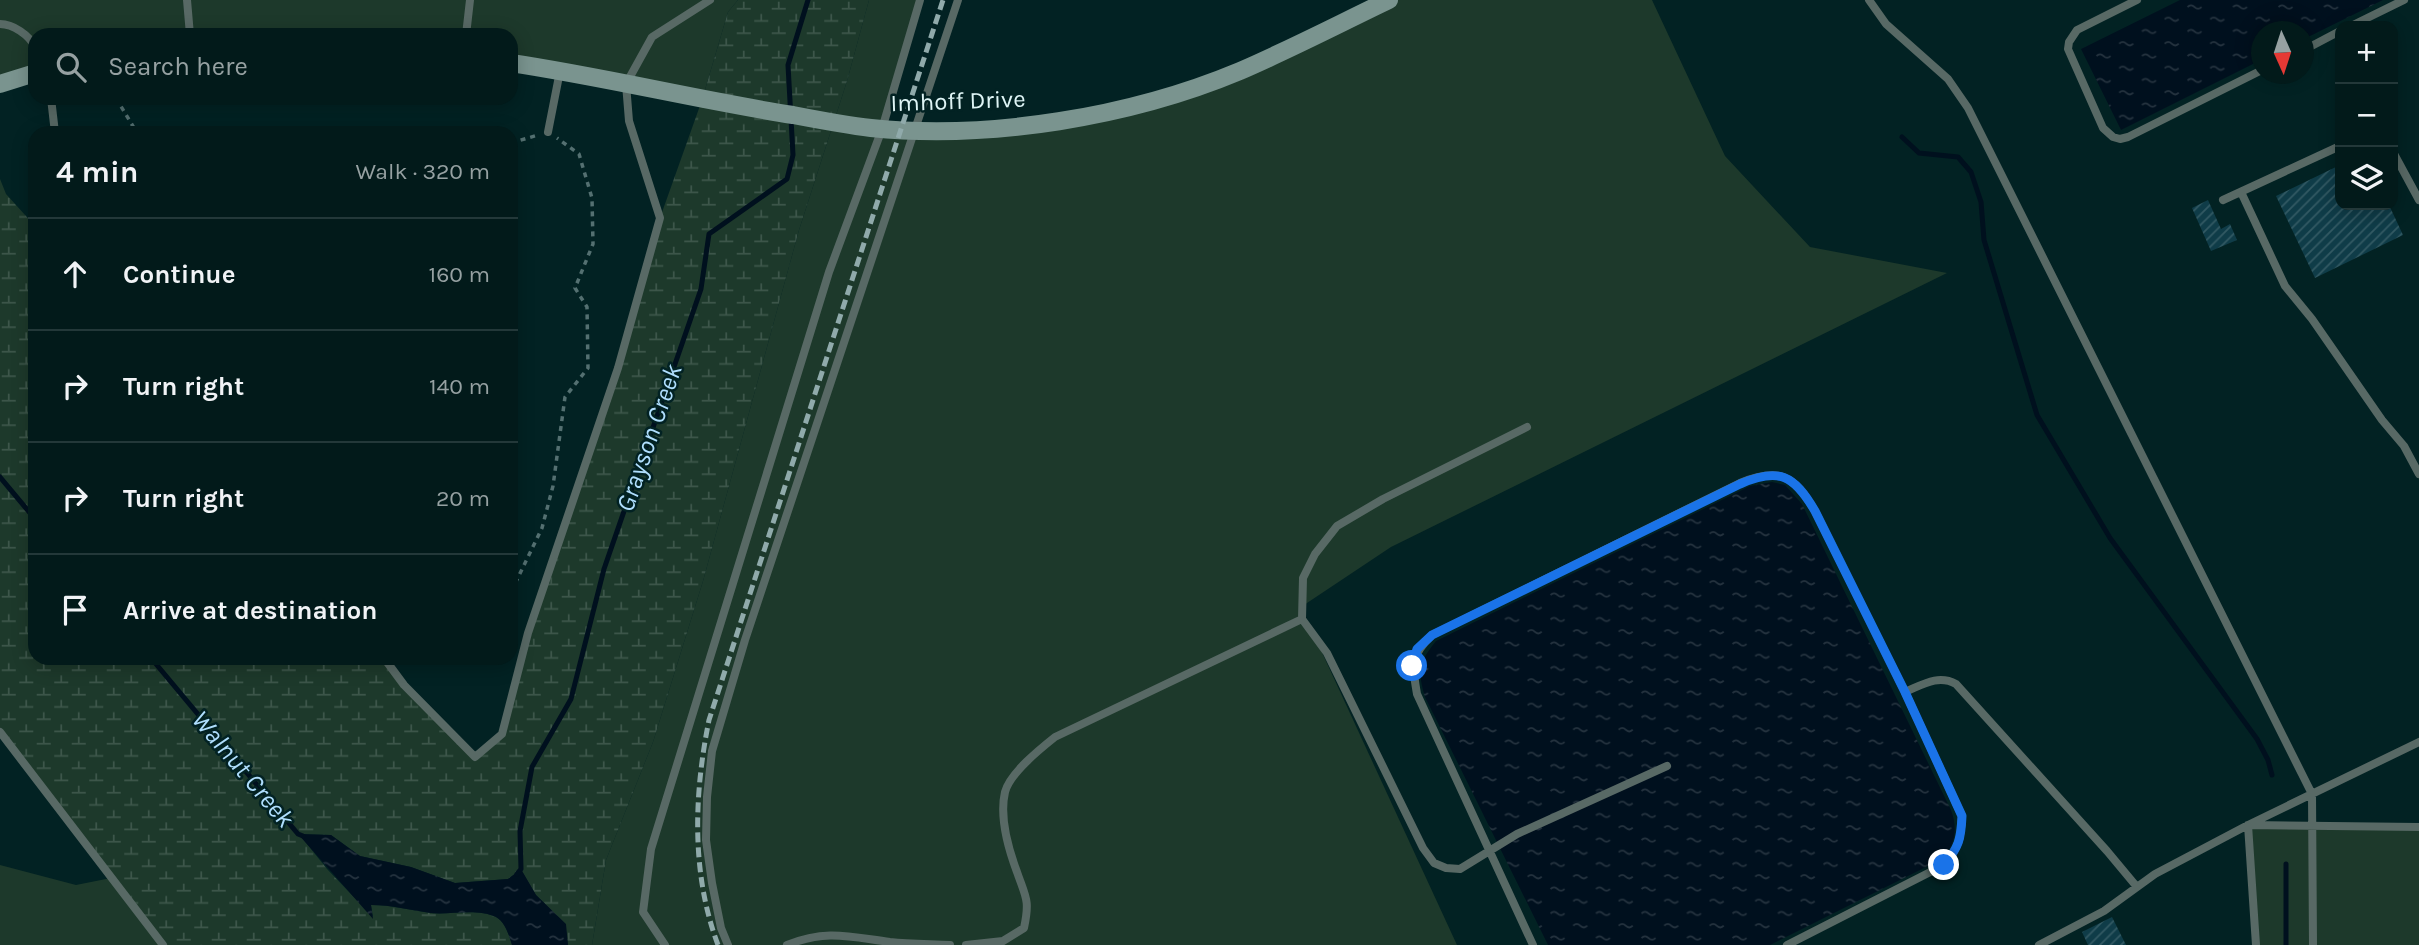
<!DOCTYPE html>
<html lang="en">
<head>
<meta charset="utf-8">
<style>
  :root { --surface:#021a1a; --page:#102727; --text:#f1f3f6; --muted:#96a1a2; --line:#233839 }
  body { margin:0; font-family:Karla,sans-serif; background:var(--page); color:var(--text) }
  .controls { position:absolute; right:21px; top:21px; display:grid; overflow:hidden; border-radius:14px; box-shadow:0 4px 18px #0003 }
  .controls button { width:63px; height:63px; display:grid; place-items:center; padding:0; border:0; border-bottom:2px solid var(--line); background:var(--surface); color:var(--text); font:35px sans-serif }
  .compass { position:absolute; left:2251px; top:21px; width:63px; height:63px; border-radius:50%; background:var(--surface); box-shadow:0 4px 18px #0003; rotate:177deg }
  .stop { position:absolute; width:21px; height:21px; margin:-16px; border:5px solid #1a73e8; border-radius:50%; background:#fff }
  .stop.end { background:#1a73e8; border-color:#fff; box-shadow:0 2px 7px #0008 }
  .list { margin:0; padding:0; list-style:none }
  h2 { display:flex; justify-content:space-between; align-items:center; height:91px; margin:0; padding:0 28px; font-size:30px }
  h2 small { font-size:23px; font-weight:400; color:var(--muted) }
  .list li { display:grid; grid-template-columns:46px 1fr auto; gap:21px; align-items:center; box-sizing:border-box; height:112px; padding:0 28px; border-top:2px solid var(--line) }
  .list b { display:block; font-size:26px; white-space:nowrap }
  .list em { font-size:23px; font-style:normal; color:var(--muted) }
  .icon { flex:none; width:38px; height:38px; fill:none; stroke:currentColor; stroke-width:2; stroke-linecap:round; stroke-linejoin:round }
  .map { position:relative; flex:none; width:2419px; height:945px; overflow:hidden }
  .search { position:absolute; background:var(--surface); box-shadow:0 4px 18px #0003; left:28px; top:28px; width:490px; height:77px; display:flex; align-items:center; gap:18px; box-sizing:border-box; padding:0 24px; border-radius:21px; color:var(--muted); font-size:26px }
  .panel { position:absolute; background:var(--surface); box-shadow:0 4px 18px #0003; left:28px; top:126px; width:490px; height:539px; border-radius:21px }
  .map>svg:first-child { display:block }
  .green { fill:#1d392b }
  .wetland { fill:url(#wetland-marsh) }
  .water { fill:url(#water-ripples) }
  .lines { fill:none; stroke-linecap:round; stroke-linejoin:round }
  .stream { stroke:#00101e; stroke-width:5 }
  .building { fill:url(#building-hatch) }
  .path { stroke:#547071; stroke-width:3.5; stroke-dasharray:5 5; stroke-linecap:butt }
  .lane { stroke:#586965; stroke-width:8 }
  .secondary { stroke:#7a948f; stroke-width:18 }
  .rail { stroke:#90aaab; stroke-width:5; stroke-dasharray:10 5; stroke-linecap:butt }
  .route { stroke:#1a73e8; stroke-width:9 }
  .labels { text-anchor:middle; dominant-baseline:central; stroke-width:5; stroke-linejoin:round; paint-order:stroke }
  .street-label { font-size:24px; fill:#dff5f6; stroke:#022223 }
  .water-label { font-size:26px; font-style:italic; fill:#afdefd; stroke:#022223 }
</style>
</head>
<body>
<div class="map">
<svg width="2419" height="945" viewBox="0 0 2419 945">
  <defs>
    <pattern id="wetland-marsh" width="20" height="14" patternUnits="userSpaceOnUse" patternTransform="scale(1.75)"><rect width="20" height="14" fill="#1d392b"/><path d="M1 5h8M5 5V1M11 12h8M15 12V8" fill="none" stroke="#3d564a"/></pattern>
    <pattern id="water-ripples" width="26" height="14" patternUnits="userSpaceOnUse" patternTransform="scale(1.75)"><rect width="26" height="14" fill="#00101e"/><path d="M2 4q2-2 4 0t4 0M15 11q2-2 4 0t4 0" fill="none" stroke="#25333f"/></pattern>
    <pattern id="building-hatch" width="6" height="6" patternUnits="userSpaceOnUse" patternTransform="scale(1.75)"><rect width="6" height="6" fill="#0f3c48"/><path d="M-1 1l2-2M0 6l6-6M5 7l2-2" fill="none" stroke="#325963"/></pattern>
  </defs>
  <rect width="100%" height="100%" fill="#022223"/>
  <path class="green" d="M 0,0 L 738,0 L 728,12 L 702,100 L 511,63 L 511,35 L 35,35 L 35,73 L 0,84 Z
    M 869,0 L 920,0 L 882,128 L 950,130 L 1175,94 L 1389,0 L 1652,0 L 1725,156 L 1810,247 L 1947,273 L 1391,547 L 1301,607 L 1457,945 L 592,945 L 606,860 L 653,742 L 703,581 L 799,230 L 847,81 Z
    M 2248,825 L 2419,827 L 2419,945 L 2256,945 Z
    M 0,865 L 76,885 L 111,878 L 163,945 L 0,945 Z"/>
  <path class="wetland" d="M 738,0 L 869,0 L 847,81 L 799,230 L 703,581 L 653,742 L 606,860 L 592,945 L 568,945 L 565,924 L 536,895 L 521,870 L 508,879 L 455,883 L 411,867 L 360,856 L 331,835 L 299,834 L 327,869 L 373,917 L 371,905 C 391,905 410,910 430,913 C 450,915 477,908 496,917 C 505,922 509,935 512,945 L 163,945 L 0,732 L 0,179 L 6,194 L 35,226 L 35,658 L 384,658 L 475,757 L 502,734 L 528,633 L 618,368 L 660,218 L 702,100 L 728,12 Z"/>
  <path class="water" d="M 2180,0 L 2383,0 L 2304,39 L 2304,32 L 2262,32 L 2261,60 L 2121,130 L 2081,49 Z
    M 1772,482 L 1785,485 L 1802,504 L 1951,810 C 1959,831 1955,851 1934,863 L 1770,945 L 1548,945 L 1425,697 C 1417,670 1419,662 1436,641 L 1750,486 Z
    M 298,834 L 331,835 L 360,856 L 411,867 L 455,883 L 508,879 L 521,869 L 536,895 L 566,924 L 568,945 L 512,945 C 509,935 505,922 496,917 C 477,908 451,915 431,913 C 410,910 392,905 371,905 L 373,919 Z"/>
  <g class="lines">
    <path class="stream" d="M 1902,137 L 1919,153 L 1958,157 L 1971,172 L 1981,202 L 1984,240 L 2037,415 L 2110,538 L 2257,739 L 2268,760 L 2272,775
      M 0,477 L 35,519
      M 151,658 L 298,834 L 303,836
      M 2286,864 L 2286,945
      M 517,874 L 521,869 L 520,831 L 532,767 L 571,699 L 604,569 L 701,289 L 709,234 L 787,179 L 793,155 L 788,65 L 808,0"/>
  </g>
  <path class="building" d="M 2340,165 L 2340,205 L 2389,205 L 2403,235 L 2315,278 L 2276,196 Z
    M 2208,200 L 2221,229 L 2230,224 L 2237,240 L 2211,251 L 2192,208 Z
    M 2112,917 L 2126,945 L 2088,945 L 2082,932 Z"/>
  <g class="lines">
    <path class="path" d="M 116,98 L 137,133
      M 511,143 L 538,135
      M 511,592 L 542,528 L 553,486 L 565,397 L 588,368 L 587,307 L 575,288 L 593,244 L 592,198 L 579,154 L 557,138"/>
    <path class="lane" d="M 187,0 L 190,35
      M 1869,0 L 1886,24 L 1948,79 L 1968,108 L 2312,794 L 2313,945
      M 2137,0 L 2077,30 L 2069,42 L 2068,49 L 2103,128 L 2113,137 L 2120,139 L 2128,137 L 2262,70
      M 0,24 C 13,24 29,35 35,47
      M 2351,26 L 2404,0
      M 466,35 L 470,0
      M 2304,50 L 2340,31
      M 51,98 L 55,133
      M 548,132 L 560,71
      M 2393,152 L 2419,200
      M 2241,192 L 2285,286 L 2312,319 L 2382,420 L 2404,446 L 2419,474
      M 2223,200 L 2340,146
      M 1302,619 L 1327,653 L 1423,848 L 1434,863 L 1446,868 L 1460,869 L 1517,834 L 1667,766
      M 384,658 L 404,685 L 475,757 L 502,734 L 528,633 L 618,368 L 660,218 L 629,121 L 626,84 L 652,37 L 710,0
      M 1905,692 C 1922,685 1938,674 1956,684 L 2107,851 L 2137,887
      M 0,732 L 163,945
      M 665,945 L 643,912 L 651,849 L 829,272 L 882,129 L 920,0
      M 728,945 L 721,928 L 712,883 L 706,840 L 707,797 L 712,751 L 745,640 L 958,0
      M 787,945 C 827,929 850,937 890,942 C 910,944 930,944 950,945
      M 966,945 L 1003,941 L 1024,928 C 1030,900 1026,898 1017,872 C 1008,848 999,818 1005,792 C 1010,773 1040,749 1055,737 L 1302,619 L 1303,578 L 1315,554 L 1337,526 L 1383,499 L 1527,427
      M 1533,945 L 1417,694 C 1412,665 1410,656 1432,635 L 1740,483 C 1779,467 1794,475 1815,511 L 1905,692 L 1962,816 C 1961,839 1959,847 1944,865 L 1787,945
      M 2039,945 L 2104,911 L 2155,874 L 2248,825 L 2419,742
      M 2256,945 L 2248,825 L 2419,827"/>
    <path class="secondary" d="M 511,63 C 605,77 698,100 793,115 C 819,120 845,125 871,128 C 990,140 1130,117 1240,71 C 1291,49 1339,24 1389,0
      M 0,84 L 35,73"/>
    <path class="rail" d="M 718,945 C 691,873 694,794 709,720 L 943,0"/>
  </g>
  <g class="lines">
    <path class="route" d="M 1412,666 L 1417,649 L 1432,635 L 1740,484 C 1779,467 1794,475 1815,511 L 1905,692 L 1962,816 C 1961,839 1959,847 1944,865"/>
  </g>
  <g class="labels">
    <g class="street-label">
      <text transform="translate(958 101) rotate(-2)">Imhoff Drive</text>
    </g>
    <g class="water-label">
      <text transform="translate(649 438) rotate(-71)">Grayson Creek</text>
      <text transform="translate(243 769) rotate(50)">Walnut Creek</text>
    </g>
  </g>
</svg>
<div class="controls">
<button>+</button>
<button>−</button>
<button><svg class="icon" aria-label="layers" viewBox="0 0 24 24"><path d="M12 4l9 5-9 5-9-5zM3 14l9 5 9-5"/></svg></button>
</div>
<svg class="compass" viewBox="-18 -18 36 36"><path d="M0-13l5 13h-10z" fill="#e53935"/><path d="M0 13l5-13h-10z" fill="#96a1a2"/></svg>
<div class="stop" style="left:1412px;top:666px"></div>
<div class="stop end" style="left:1944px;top:865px"></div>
<div class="search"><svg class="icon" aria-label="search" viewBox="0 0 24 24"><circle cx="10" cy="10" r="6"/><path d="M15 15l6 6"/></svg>Search here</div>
<section class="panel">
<h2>4 min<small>Walk · 320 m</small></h2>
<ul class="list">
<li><svg class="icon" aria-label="ahead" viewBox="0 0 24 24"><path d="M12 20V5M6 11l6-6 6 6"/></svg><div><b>Continue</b></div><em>160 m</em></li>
<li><svg class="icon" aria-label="right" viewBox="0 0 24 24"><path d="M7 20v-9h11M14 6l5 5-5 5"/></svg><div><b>Turn right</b></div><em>140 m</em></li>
<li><svg class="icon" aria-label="right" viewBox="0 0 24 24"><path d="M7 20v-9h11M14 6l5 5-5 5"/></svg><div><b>Turn right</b></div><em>20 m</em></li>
<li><svg class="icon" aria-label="arrive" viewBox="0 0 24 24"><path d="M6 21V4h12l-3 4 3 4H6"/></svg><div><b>Arrive at destination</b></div></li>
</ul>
</section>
</div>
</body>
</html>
